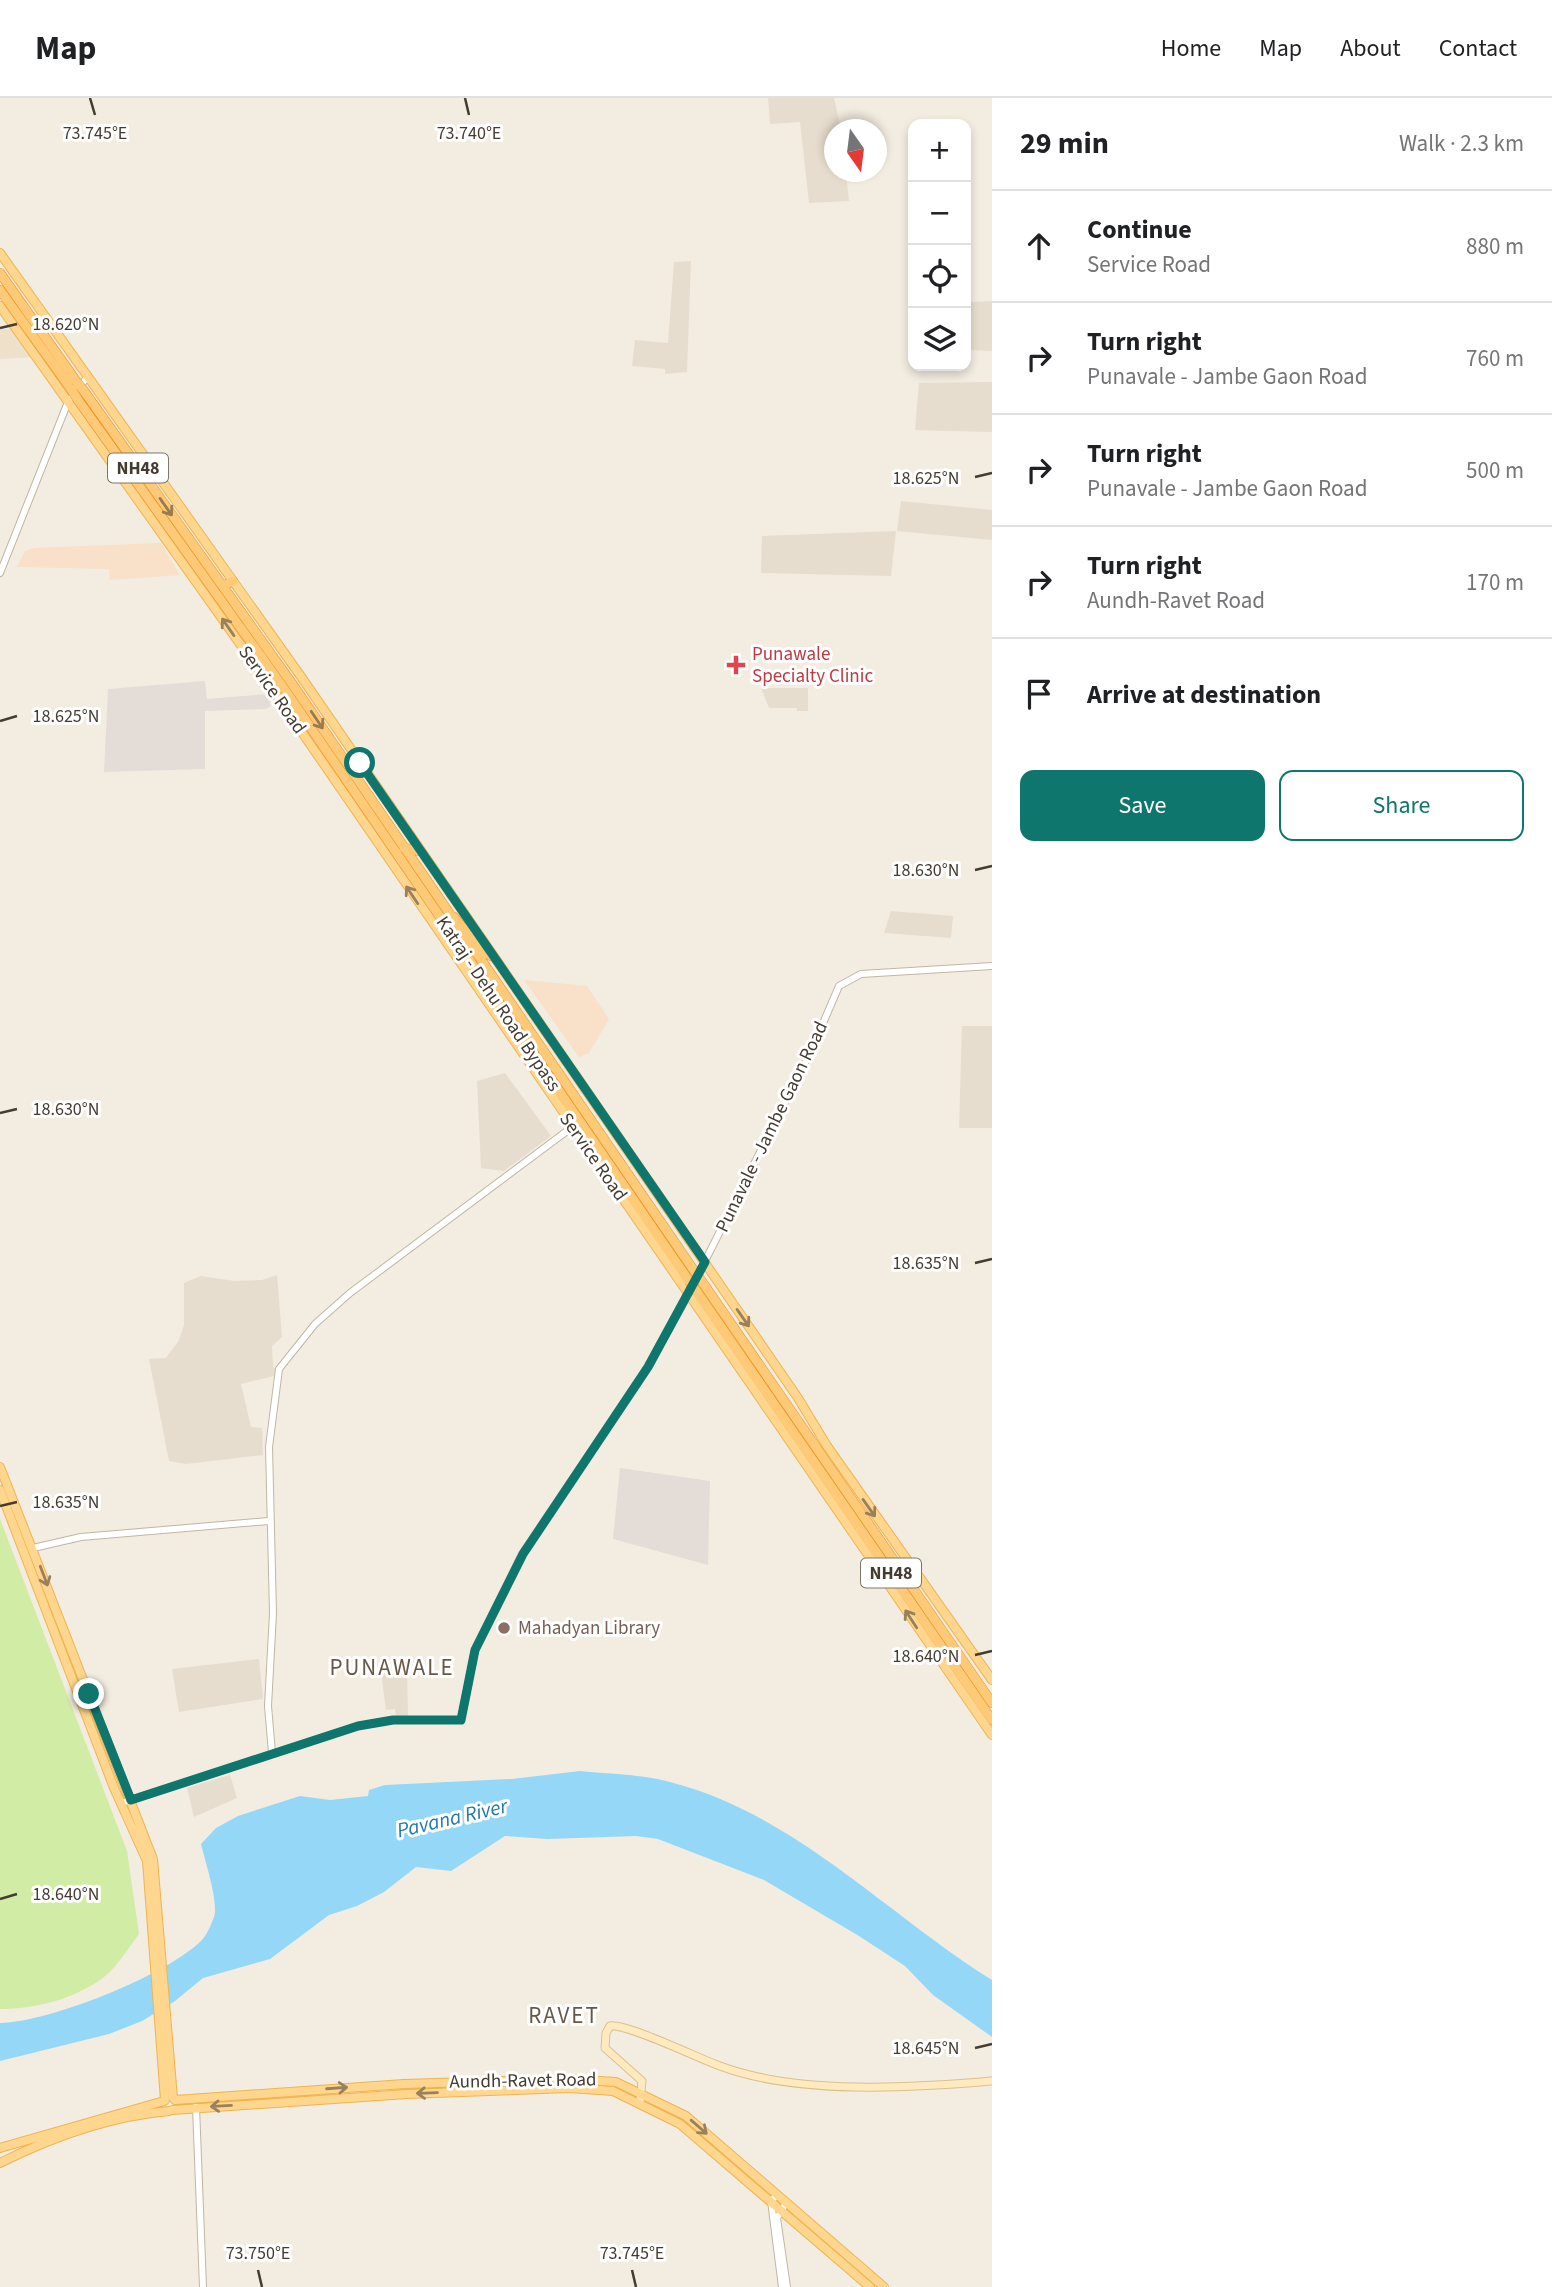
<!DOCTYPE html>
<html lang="en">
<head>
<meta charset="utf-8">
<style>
  :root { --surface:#fff; --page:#f2f2f2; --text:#202124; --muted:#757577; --line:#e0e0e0; --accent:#0f766e }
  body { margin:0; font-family:"Source Sans 3",sans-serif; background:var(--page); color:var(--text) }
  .controls { position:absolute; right:21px; top:21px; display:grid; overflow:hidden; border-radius:14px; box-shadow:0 4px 10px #0003 }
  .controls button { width:63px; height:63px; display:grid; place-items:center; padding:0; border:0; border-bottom:2px solid var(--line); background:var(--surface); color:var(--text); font:35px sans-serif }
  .compass { position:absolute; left:824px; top:21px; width:63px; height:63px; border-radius:50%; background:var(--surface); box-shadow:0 4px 10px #0003; rotate:166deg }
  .stop { position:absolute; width:21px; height:21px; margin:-16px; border:5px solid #0f766e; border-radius:50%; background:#fff }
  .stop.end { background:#0f766e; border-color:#fff; box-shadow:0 2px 7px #0008 }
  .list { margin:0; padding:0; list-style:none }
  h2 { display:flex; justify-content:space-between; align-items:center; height:91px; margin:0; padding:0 28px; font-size:30px }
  h2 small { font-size:23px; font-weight:400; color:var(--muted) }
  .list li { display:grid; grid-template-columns:46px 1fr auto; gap:21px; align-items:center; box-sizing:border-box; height:112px; padding:0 28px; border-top:2px solid var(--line) }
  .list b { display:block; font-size:26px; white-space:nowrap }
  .list p { margin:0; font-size:23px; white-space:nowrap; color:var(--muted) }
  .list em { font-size:23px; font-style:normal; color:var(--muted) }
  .actions { display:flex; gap:14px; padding:21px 28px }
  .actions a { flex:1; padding:16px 0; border:2px solid var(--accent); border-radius:14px; text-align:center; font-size:24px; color:var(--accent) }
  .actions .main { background:var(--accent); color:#fff }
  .icon { flex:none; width:38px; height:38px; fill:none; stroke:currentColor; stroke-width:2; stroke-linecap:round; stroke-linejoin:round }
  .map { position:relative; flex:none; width:992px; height:2189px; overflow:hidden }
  header { display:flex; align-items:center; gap:42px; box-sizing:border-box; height:98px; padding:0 35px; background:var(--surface); border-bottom:2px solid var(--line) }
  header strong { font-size:33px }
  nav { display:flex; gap:38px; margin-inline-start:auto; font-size:24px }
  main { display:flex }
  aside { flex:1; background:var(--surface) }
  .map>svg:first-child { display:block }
  .residential { fill:#e7ddce }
  .commercial { fill:#f8e0c9 }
  .industrial { fill:#e4ddd7 }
  .education { fill:#eee0c9 }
  .green { fill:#d1eca5 }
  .water { fill:#95d7f7 }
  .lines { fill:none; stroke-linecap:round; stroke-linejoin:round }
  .tertiary-casing { stroke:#c1b6a6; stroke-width:8 }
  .secondary-casing { stroke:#dac08d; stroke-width:9 }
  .primary-casing { stroke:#efb452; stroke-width:10 }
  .trunk-casing { stroke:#ed9221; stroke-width:10 }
  .tertiary { stroke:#fff; stroke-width:6 }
  .secondary { stroke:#ffeabf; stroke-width:7 }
  .primary { stroke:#ffd68e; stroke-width:8 }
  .trunk { stroke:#ffca77; stroke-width:9 }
  .trunk-bridge-casing { stroke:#ed9221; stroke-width:10; stroke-linecap:butt }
  .trunk-bridge { stroke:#ffca77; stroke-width:9 }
  .oneway { stroke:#987b50 }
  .oneway2 { stroke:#98815b }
  .route { stroke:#0f766e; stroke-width:9 }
  .ticks { fill:none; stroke:#443b31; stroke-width:2.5 }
  .health-dot { fill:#e0444e; stroke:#fff; stroke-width:2.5 }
  .education-dot { fill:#8d6e63; stroke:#fff; stroke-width:2.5 }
  .labels { text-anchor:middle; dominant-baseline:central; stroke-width:6; stroke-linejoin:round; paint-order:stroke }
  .shield { fill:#fff; stroke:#7c766f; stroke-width:2 }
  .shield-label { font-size:18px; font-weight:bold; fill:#443b31 }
  .health-label { font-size:19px; fill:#be3a42; stroke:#fff; text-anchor:start }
  .street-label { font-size:19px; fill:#443b31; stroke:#fff }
  .education-label { font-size:19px; fill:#785e54; stroke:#fff; text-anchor:start }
  .water-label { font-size:21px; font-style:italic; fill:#1f79a9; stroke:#fff }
  .quarter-label { font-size:23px; letter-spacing:2px; fill:#685848; stroke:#fff }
  .ticks-label { font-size:18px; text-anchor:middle; fill:#443b31; stroke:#fff; stroke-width:6; stroke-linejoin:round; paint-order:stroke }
</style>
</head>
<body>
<header>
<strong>Map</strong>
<nav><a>Home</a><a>Map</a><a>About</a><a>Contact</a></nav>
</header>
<main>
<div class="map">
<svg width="992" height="2189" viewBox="0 0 992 2189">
  <rect width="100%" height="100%" fill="#f3ece1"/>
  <path class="residential" d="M 768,0 L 834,0 L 841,31 L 834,32 L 834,74 L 846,74 L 849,103 L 809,105 L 800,24 L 770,26 Z
    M 691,163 L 687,274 L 665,276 L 665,271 L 632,268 L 635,242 L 668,245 L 674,164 Z
    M 992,203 L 992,253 L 966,252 L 966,204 Z
    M 992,284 L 992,334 L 915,332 L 919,285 Z
    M 901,403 L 992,412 L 992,442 L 897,433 Z
    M 896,433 L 891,478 L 761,475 L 762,438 Z
    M 761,590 L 808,590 L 808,613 L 797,613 L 797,610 L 769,610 Z
    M 891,813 L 953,818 L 951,840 L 884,835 Z
    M 962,928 L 992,928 L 992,1030 L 959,1030 Z
    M 505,975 L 551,1038 L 504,1073 L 481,1070 L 477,983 Z
    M 277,1177 L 282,1239 L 272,1248 L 273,1269 L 276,1272 L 274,1278 L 241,1286 L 251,1329 L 262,1330 L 263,1357 L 186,1366 L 169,1363 L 149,1261 L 166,1260 L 179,1242 L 184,1227 L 184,1185 L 201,1178 L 234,1183 L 262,1182 Z
    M 259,1561 L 263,1601 L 179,1614 L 172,1571 Z
    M 394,1562 L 397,1569 L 407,1569 L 408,1619 L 396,1619 L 395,1611 L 386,1612 L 381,1575 L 394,1574 Z
    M 230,1677 L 237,1700 L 194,1719 L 187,1690 Z"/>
  <path class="commercial" d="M 161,445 L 180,477 L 110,482 L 109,471 L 17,469 L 25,453 L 34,450 Z
    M 524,882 L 587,888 L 609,921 L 589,955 L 579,959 Z"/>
  <path class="industrial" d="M 205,583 L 207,601 L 267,596 L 271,608 L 266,611 L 205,613 L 205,671 L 104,674 L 108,591 Z
    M 620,1370 L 710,1383 L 708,1467 L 613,1441 Z"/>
  <path class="education" d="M 0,231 L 12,231 L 33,259 L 0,261 Z"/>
  <path class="green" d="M 0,1421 L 127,1753 L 139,1836 C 129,1849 118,1868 104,1879 C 75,1901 35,1911 0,1911 Z"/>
  <path class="water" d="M 580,1673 C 609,1676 641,1676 670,1684 C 795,1716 886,1816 992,1882 L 992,1939 L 933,1897 L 905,1868 L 859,1838 L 764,1782 L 658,1741 L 636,1738 L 548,1741 L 505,1738 L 451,1773 L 416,1769 L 384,1794 L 357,1808 L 329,1817 L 270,1861 L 203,1880 L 175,1903 L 142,1923 L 109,1936 L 0,1963 L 0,1925 C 50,1924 165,1878 201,1843 C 207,1837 211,1827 214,1819 C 219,1805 205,1763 201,1746 L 216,1730 L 238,1718 L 300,1698 L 330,1702 L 368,1698 L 369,1692 L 385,1687 L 512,1681 Z"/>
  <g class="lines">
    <g class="tertiary-casing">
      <path id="tertiary" d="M 0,475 L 68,304 L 88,278
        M 697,1179 L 812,951 L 839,888 L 861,876 L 992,868
        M 33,1450 L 81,1439 L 269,1423
        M 272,1655 L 268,1608 L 273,1515 L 269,1349 L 279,1271 L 315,1226 L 350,1195 L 575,1027
        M 122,1705 L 358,1628 L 393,1622 L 461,1622 L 475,1552 L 522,1456 L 648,1269 L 689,1195
        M 196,2009 L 203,2189
        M 777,2097 L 771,2103 L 782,2189
        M 786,2105 L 777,2120 L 787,2189"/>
    </g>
    <g class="secondary-casing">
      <path id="secondary" d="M 640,2004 L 642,1983 L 605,1950 L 606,1935 L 610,1928 C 626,1925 700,1961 720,1968 C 797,1997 911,1990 992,1983"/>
    </g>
    <g class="primary-casing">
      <path id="primary" d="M 0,155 L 302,580 L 798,1300 L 827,1348 L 992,1582
        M 0,208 L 277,598 L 992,1637
        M 0,1369 L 153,1761 L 173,2000
        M 0,1392 L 114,1690 L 147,1763 L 165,2002
        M 175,2002 L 404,1986 L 569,1981 L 616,1984 L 686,2018 L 884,2189
        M 173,2012 L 407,1996 L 569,1990 L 613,1993 L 680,2026 L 870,2189
        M 0,2050 L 164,2003
        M 0,2065 C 52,2039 111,2018 169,2013"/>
    </g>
    <g class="trunk-casing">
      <path id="trunk" d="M 0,175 L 76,283
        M 0,192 L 71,291
        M 84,293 L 293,587 L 695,1174
        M 78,302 L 285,592 L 689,1183
        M 223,488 L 233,483
        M 404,750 L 420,753
        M 454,819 L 481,852 L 491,858
        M 703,1185 L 992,1605
        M 697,1194 L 992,1622
        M 902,1475 L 911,1468"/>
    </g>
    <use href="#tertiary" class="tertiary"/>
    <use href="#secondary" class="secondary"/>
    <use href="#primary" class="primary"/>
    <use href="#trunk" class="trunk"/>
    <g class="trunk-bridge-casing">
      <path id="trunk-bridge" d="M 76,283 L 84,293
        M 71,291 L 78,302
        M 695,1174 L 703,1185
        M 689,1183 L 697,1194"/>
    </g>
    <use href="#trunk-bridge" class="trunk-bridge"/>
  </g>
  <defs><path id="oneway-shaft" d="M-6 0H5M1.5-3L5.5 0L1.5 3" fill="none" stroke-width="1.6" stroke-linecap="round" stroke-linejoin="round" transform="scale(1.75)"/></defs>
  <g class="oneway">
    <use href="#oneway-shaft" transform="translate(166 409) rotate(55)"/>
    <use href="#oneway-shaft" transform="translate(317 622) rotate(56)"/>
  </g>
  <g class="oneway2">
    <use href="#oneway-shaft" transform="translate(228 529) rotate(-125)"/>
    <use href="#oneway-shaft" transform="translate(412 797) rotate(-124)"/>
    <use href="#oneway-shaft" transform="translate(743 1220) rotate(55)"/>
    <use href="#oneway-shaft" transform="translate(869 1410) rotate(55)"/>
    <use href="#oneway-shaft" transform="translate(44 1478) rotate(69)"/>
    <use href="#oneway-shaft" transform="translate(911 1521) rotate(-123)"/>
    <use href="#oneway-shaft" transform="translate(337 1990) rotate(-4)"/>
    <use href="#oneway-shaft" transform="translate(427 1995) rotate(178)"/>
    <use href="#oneway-shaft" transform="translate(221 2008) rotate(177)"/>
    <use href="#oneway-shaft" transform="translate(699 2029) rotate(41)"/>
  </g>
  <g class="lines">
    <path class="route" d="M 89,1596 L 131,1702 L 358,1628 L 393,1622 L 461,1622 L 475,1552 L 523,1456 L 648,1269 L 705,1164 L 360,665"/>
  </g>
  <path class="ticks" d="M 90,0 L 95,17M 465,0 L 469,17M 0,230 L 17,226M 975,379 L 992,375M 0,623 L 17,618M 975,772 L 992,768M 0,1015 L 17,1011M 975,1165 L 992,1161M 0,1408 L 17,1404M 975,1557 L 992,1553M 0,1801 L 17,1796M 975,1950 L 992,1946M 258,2172 L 262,2189M 632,2172 L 636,2189"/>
  <path class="health-dot" d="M732.5 556.5h7v7h7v7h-7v7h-7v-7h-7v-7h7z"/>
  <circle class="education-dot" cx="504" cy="1530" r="7"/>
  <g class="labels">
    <g class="shield">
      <rect x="108" y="355.5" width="60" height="29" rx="5"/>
      <rect x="861" y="1460.5" width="60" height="29" rx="5"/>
    </g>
    <g class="shield-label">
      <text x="138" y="370">NH48</text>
      <text x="891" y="1475">NH48</text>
    </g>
    <g class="health-label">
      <text x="752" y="556">Punawale<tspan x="752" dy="22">Specialty Clinic</tspan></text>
    </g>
    <g class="street-label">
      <text transform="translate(272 592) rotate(55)">Service Road</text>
      <text transform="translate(498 906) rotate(56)">Katraj - Dehu Road Bypass</text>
      <text transform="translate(772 1029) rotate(-64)">Punavale - Jambe Gaon Road</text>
      <text transform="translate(593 1059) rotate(55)">Service Road</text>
      <text transform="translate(523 1983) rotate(-1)">Aundh-Ravet Road</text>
    </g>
    <g class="education-label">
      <text x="518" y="1530">Mahadyan Library</text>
    </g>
    <g class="water-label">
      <text transform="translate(452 1720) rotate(-13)">Pavana River</text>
    </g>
    <g class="quarter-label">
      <text x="392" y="1569">PUNAWALE</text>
      <text x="564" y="1917">RAVET</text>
    </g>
  </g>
  <g class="ticks-label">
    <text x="95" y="41">73.745°E</text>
    <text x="469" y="41">73.740°E</text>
    <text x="66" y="232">18.620°N</text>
    <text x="926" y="386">18.625°N</text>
    <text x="66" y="624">18.625°N</text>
    <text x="926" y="778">18.630°N</text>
    <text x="66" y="1017">18.630°N</text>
    <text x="926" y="1171">18.635°N</text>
    <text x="66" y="1410">18.635°N</text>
    <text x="926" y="1564">18.640°N</text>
    <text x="66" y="1802">18.640°N</text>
    <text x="926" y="1956">18.645°N</text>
    <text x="258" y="2161">73.750°E</text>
    <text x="632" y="2161">73.745°E</text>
  </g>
</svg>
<div class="controls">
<button>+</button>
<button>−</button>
<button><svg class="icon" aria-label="locate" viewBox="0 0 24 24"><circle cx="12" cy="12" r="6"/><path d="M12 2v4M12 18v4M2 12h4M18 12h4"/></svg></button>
<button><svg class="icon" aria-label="layers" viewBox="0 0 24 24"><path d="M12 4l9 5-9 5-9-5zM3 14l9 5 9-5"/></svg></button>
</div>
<svg class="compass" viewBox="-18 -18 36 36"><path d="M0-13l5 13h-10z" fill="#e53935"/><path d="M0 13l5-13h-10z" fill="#757577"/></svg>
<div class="stop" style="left:360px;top:665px"></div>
<div class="stop end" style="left:89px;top:1596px"></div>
</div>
<aside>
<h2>29 min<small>Walk · 2.3 km</small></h2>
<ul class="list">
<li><svg class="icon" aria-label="ahead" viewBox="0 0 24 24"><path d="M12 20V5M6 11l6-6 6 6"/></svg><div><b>Continue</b><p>Service Road</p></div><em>880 m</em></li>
<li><svg class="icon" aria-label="right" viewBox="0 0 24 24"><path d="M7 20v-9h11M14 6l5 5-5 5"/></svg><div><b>Turn right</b><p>Punavale - Jambe Gaon Road</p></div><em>760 m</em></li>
<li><svg class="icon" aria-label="right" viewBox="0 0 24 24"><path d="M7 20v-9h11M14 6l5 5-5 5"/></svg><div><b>Turn right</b><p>Punavale - Jambe Gaon Road</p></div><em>500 m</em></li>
<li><svg class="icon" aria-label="right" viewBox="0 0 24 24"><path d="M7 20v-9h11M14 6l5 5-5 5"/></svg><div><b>Turn right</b><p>Aundh-Ravet Road</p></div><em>170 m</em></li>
<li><svg class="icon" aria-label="arrive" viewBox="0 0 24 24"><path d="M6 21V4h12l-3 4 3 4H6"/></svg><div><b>Arrive at destination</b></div></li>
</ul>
<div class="actions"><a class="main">Save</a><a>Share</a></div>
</aside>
</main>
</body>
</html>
